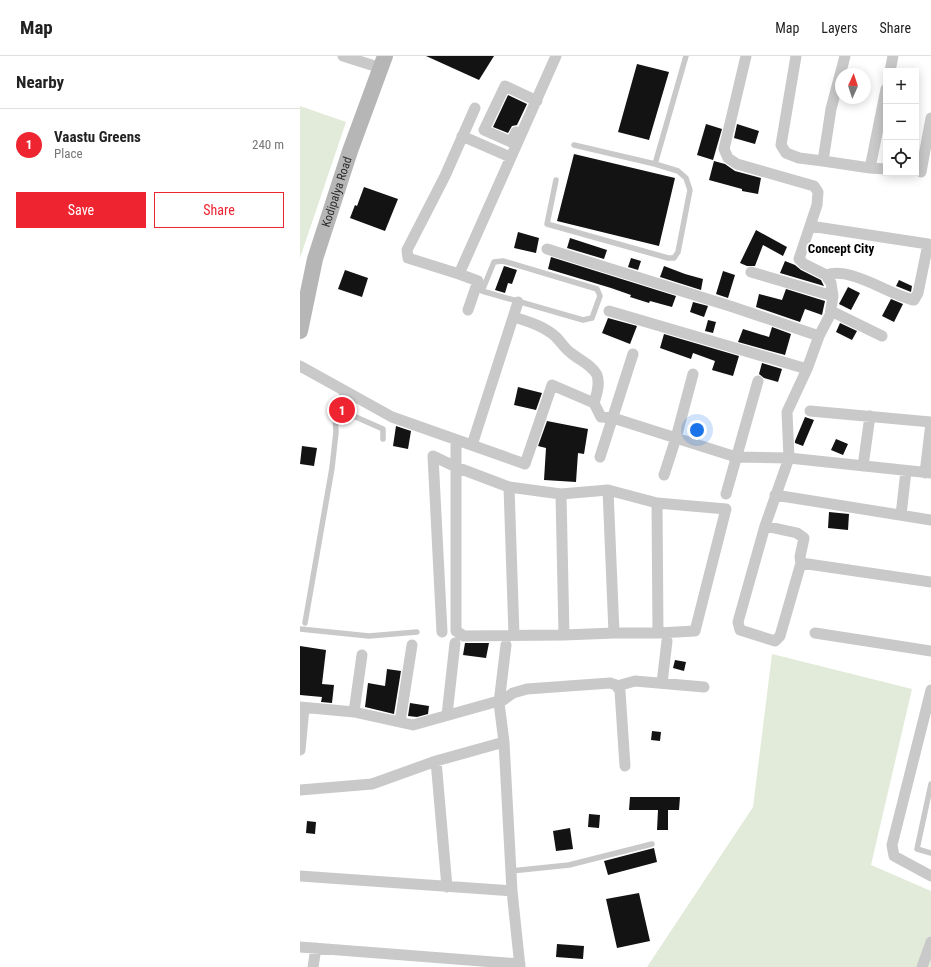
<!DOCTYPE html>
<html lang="en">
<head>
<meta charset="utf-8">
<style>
  :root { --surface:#fff; --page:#f6f6f6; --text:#222; --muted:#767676; --line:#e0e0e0; --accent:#ee2430 }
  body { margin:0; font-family:"Roboto Condensed",sans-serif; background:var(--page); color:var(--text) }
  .controls { position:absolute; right:12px; top:12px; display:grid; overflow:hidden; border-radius:0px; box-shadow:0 2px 10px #0003 }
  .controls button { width:36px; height:36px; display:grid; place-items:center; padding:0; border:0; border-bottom:1px solid var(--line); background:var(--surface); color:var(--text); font:20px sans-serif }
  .compass { position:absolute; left:535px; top:12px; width:36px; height:36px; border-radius:50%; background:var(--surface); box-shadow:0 2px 10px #0003; rotate:3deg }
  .you { position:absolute; left:397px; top:374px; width:14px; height:14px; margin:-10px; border:3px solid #fff; border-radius:50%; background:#1a73e8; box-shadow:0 0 0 6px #1a73e833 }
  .badge { display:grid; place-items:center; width:26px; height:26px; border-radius:50%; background:var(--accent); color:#fff; font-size:13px; font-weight:700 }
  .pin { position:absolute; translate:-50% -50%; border:2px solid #fff; box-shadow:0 1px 4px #0006 }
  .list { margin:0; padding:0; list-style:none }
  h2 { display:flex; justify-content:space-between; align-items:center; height:52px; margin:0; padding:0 16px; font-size:17px }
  h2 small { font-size:13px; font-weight:400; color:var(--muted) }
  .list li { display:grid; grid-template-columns:26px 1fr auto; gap:12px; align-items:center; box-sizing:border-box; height:72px; padding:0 16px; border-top:1px solid var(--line) }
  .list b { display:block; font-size:15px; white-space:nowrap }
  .list p { margin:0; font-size:13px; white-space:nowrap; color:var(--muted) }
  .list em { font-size:13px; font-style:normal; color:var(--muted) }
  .actions { display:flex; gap:8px; padding:12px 16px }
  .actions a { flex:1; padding:9px 0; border:1px solid var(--accent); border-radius:0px; text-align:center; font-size:14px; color:var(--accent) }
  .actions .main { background:var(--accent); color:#fff }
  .icon { flex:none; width:22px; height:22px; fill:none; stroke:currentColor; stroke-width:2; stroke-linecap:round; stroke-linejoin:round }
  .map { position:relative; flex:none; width:631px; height:911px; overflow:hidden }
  header { display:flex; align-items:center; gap:24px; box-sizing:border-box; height:56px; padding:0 20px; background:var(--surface); border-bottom:1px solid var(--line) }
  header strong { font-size:19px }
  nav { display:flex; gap:22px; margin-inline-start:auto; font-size:14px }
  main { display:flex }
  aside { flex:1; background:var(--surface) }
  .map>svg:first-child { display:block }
  .green { fill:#e2ebd9 }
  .building { fill:#131313 }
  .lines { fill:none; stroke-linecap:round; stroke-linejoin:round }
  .service { stroke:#c9c9c9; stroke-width:5.5 }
  .minor { stroke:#c9c9c9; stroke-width:11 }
  .secondary { stroke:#b6b6b6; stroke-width:16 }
  .labels { text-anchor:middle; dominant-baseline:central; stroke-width:4; stroke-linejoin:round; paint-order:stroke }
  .street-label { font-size:12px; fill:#2c2c2c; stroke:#fff }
  .neighbourhood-label { font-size:13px; font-weight:bold; fill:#000; stroke:#fff }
</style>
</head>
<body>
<header>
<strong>Map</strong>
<nav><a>Map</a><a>Layers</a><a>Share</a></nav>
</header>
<main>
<aside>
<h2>Nearby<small></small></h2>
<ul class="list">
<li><span class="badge">1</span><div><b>Vaastu Greens</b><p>Place</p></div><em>240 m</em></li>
</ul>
<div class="actions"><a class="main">Save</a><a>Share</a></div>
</aside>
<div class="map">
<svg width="631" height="911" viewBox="0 0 631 911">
  <rect width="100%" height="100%" fill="#fff"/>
  <path class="green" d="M 0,50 L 46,66 L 0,202 Z
    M 472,598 L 612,633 L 571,809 L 631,835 L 631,911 L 347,911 L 453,751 Z"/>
  <path class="building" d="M 126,0 L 194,0 L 179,24 Z
    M 337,8 L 369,16 L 349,84 L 318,76 Z
    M 208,39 L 227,48 L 217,69 L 212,70 L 208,77 L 193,71 Z
    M 406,68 L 422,73 L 413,104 L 397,99 Z
    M 437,68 L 459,75 L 455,88 L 434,82 Z
    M 274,98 L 375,122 L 359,190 L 257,165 Z
    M 414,105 L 425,108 L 435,115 L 461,122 L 458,138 L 442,135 L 442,133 L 409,124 Z
    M 64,131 L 98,143 L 85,175 L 50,162 L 55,149 L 57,150 Z
    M 456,174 L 487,191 L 483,200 L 463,189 L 455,210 L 447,210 L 440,207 Z
    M 218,176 L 239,182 L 236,197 L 214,192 Z
    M 270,182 L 307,194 L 304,203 L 267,192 Z
    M 251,201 L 376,240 L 372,251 L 350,245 L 349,247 L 330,241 L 331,239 L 311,232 L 248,213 Z
    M 331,202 L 341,205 L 338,214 L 328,211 Z
    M 485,205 L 495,209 L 501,214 L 521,224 L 524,230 L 480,217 Z
    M 204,210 L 217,214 L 212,228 L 208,227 L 205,237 L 195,234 Z
    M 364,210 L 385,218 L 403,223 L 401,234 L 360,221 Z
    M 45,214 L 68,222 L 62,241 L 38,233 Z
    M 423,215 L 435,219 L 428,242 L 416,238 Z
    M 599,224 L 612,230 L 611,236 L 596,230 Z
    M 548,231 L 560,237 L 551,254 L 539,248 Z
    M 486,233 L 525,245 L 522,259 L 505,253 L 500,266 L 456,251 L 459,238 L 482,244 Z
    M 591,243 L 603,248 L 594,266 L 582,260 Z
    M 393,246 L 408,250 L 404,261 L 390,256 Z
    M 308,262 L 337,270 L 330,288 L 302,277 Z
    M 408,264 L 416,266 L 413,277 L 405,275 Z
    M 540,267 L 557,275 L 552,284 L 536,276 Z
    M 472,271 L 491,278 L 485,299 L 438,286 L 443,273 L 469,281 Z
    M 364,278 L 439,300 L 433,320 L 412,314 L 415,305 L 393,297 L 391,303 L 360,292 Z
    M 462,307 L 482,313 L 478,326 L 464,322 L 459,318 Z
    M 218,331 L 242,337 L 236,354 L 214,349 Z
    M 505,361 L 514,364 L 503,390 L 495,387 L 495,385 Z
    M 247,365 L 288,373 L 284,398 L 278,397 L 276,426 L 244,424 L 246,392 L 238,390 Z
    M 96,370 L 111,375 L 108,393 L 93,390 Z
    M 536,383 L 548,388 L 543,399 L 531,394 Z
    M 2,390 L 17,392 L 14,410 L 0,408 Z
    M 529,456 L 549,458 L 548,474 L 528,472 Z
    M 165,587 L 189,587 L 186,602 L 163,599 Z
    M 0,590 L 26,594 L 22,628 L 34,629 L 32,647 L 21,646 L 22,641 L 0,639 Z
    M 375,604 L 386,606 L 384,615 L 373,612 Z
    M 87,613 L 101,615 L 94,658 L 65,651 L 68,627 L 85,630 Z
    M 110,647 L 129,650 L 128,658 L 117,661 L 108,660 Z
    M 352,675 L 361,676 L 360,685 L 351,684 Z
    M 330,741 L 380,741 L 379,754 L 368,754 L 368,774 L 357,774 L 358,754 L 329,754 Z
    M 289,758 L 300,759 L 299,772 L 288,771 Z
    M 7,765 L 16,766 L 15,778 L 6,777 Z
    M 270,772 L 273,793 L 256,795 L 253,775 Z
    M 354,792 L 357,806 L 308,819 L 304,805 Z
    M 339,837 L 350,885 L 317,892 L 306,843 Z
    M 257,888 L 284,890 L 283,903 L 256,901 Z"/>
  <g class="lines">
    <path class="service" d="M 355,108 L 386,0
      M 256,124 L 247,168 L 368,202 L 374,202 L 378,196 L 390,134 L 386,122 L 378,115 L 355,108 L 274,89
      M 203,205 L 297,233 L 300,240 L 292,262 L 283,264 L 182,235 L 194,206 Z
      M 40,350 L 43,334
      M 5,567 L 32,412 L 36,376 L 34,346 L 49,358 L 83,373 L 83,383
      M 0,573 L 69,580 L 117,576
      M 631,728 L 617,793 L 631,797
      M 211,815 L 269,809 L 352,788"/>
    <path class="minor" d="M 43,0 L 81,12
      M 446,0 L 424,93 L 428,102 L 437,108 L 514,130 L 518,136 L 517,149 L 499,203 L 504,208 L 526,219 L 531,227 L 533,240 L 530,259 L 519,280 L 507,313 L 487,356 L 489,402 L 465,470 L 438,566 L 440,574 L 475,585 L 480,580 L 501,507
      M 496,0 L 481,89 L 486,97 L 499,102 L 523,105
      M 545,0 L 531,53 L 523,105 L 570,112 L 586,113
      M 590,15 L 593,0
      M 216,76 L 211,86 L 184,74 L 205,30 L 237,45
      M 162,80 L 210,101
      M 570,112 L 586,33
      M 621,116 L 631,62
      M 510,170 L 628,188 L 618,237 L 614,244 C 589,239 551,210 526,219
      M 247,193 L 433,251 L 519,280
      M 451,216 L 533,240
      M 159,218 L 256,0
      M 168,254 L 178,225 L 159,218 L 108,202 L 107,194 L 145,120 L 175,52
      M 309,255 L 507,313
      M 531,255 L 582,280
      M 214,261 C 229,266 244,270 256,281 C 261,286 265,293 271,297 C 279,304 292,309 297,319 C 300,328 297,338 294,347
      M 0,310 L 92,361 L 225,408 L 252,329 L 294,347 L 301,361 L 313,362 L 436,401 L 489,402 L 631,417
      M 510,355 L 631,366
      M 172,389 L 218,246
      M 300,401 L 333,298
      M 563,410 L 570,360
      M 625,417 L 631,367
      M 364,419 L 376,382 L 393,318
      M 209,431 L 214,579
      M 308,434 L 314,577
      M 261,438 L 264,579
      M 426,438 L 458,325
      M 475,439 L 631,464
      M 357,447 L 358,577
      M 601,459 L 606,415
      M 465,470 L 497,477 L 504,482 L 500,501 L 501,507 L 631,526
      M 142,576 L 133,400 L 156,411 L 209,431 L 261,438 L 308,434 L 357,447 L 426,453 L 395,575 L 358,577 L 314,577 L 264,579 L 164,580 L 156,575 L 156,384
      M 515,577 L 631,595
      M 362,627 L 367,585
      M 317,630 L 335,625 L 404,631
      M 631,634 L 592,789 L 594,800 L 631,820
      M 199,647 L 213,637 L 227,633 L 310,627 L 316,629 L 320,635 L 325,710
      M 199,647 L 206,589
      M 0,651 L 54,656 L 113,669 L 195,646 L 199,647 L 204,686 L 212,835 L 220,911
      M 54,656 L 62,599
      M 147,659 L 155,587
      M 100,666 L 112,589
      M 0,694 L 4,652
      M 136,705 L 147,831
      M 0,734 L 72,728 L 136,705 L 204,686
      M 0,820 L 212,835
      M 0,891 L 220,908
      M 13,911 L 16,892
      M 622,911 L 631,886"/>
    <path class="secondary" id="s1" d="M 0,275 L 15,203 L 50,95 L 85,0"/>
  </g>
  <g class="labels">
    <g class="street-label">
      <text stroke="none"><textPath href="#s1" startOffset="144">Kodipalya Road</textPath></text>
    </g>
    <g class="neighbourhood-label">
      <text x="541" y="192">Concept City</text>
    </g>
  </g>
</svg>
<div class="controls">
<button>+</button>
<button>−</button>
<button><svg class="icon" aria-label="locate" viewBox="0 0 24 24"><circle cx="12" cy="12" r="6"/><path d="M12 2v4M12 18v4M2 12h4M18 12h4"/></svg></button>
</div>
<svg class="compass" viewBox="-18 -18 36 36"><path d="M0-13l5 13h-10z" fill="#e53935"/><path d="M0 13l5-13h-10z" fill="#767676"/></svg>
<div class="you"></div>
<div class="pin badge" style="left:42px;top:354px">1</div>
</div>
</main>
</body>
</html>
